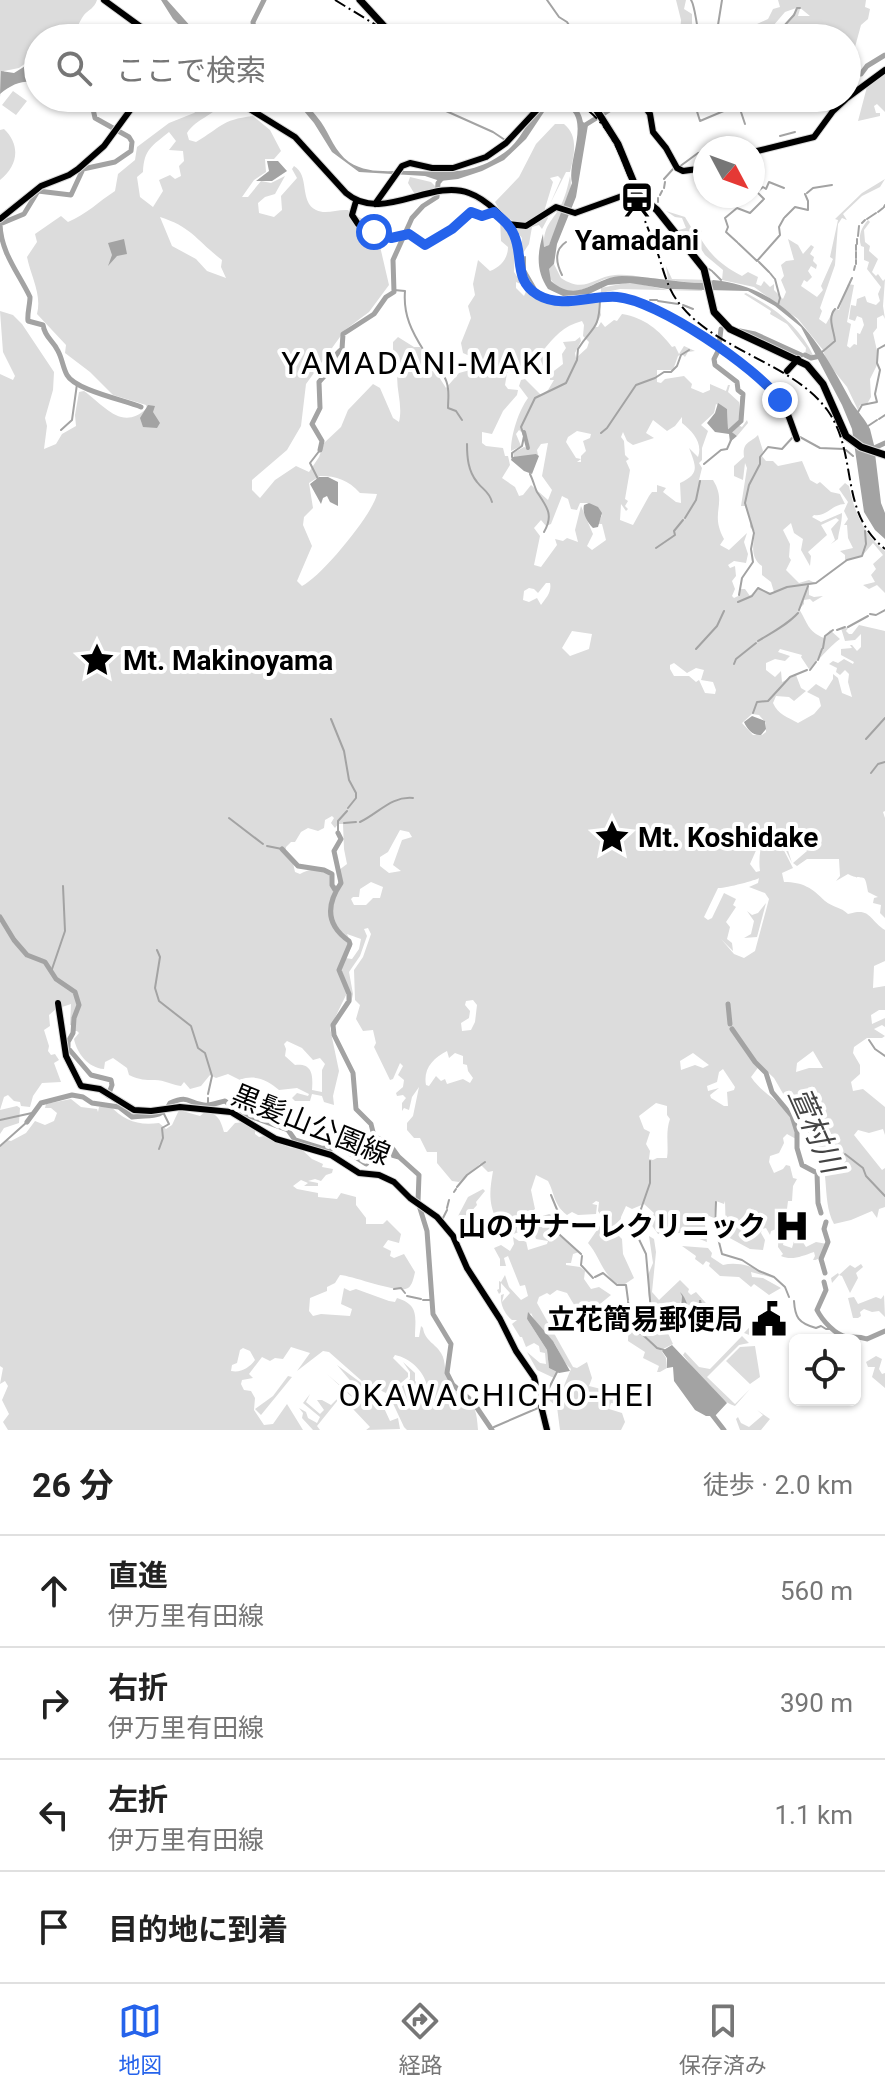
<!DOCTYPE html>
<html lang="ja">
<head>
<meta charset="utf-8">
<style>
  :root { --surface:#fff; --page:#f6f6f6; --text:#222; --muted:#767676; --line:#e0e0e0; --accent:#2563eb }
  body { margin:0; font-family:Roboto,"Noto Sans JP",sans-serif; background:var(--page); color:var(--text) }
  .controls { position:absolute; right:24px; bottom:24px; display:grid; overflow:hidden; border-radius:12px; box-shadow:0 2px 6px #0004 }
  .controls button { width:72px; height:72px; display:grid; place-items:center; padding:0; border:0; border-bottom:2px solid var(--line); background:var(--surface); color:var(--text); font:40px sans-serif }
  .compass { position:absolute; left:693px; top:136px; width:72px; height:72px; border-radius:50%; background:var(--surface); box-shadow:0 2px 6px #0004; rotate:131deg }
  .stop { position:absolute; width:24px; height:24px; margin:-18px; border:6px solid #2563eb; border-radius:50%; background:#fff }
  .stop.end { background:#2563eb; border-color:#fff; box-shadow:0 2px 8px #0008 }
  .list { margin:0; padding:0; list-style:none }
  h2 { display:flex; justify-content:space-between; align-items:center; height:104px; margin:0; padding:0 32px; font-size:34px }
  h2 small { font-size:26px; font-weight:400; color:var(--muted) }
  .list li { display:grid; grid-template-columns:52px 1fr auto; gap:24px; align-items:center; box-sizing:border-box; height:112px; padding:0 32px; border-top:2px solid var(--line) }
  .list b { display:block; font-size:30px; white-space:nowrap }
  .list p { margin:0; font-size:26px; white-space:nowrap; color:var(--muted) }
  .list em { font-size:26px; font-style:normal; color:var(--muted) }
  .icon { flex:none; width:44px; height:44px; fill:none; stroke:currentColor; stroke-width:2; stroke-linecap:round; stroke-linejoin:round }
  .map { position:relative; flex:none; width:885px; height:1430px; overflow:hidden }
  .search { position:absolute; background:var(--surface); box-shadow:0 2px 6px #0004; left:24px; right:24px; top:24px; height:88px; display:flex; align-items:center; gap:20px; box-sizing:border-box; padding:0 28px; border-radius:44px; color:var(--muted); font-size:30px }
  .sheet { height:552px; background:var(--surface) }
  nav { display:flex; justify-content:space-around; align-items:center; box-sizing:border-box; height:112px; border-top:2px solid var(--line); background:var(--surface); font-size:22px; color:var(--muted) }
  nav a { display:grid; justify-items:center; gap:4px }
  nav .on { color:var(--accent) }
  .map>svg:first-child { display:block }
  .green { fill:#dcdcdc; fill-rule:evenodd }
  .water { fill:#a3a3a3 }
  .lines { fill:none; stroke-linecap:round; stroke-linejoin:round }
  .stream { stroke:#a3a3a3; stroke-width:2 }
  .canal { stroke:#a3a3a3; stroke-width:4 }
  .river { stroke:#a3a3a3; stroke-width:5 }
  .major-casing { stroke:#dbdbdb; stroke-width:8 }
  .highway-casing { stroke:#dbdbdb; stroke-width:9 }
  .major { stroke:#000; stroke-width:6 }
  .highway { stroke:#000; stroke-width:7 }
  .rail { stroke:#000; stroke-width:2; stroke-dasharray:12 4 2 4; stroke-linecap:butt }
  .route { stroke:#2563eb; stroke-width:10 }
  .labels { text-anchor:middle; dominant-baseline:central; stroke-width:8; stroke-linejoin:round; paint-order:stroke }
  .poi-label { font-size:28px; font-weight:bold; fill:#000; stroke:#fff; text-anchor:start }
  .street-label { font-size:28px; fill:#000; stroke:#fff }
  .water-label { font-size:30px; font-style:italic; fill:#444; stroke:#fff }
  .quarter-label { font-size:32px; letter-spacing:2px; fill:#000; stroke:#fff }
</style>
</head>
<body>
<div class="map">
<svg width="885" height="1430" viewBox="0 0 885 1430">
  <rect width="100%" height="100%" fill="#fff"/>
  <path class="green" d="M 0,0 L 97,0 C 94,9 89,9 84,15 C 77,25 78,31 66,35 L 57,31 L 51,38 L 38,38 L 38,58 L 30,54 L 30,60 L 19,68 L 4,71 L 0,97 Z
    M 676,0 L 686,0 L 684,9 L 692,14 L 692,25 L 690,25 L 688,38 L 666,38 L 680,36 L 681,20 Z
    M 778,0 L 866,0 L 865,7 L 870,9 L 868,19 L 861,25 L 855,47 L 847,51 L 847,38 L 774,38 L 798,8 L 800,9 L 798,16 L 810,16 L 799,7 L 785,12 L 773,26 L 740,37 L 740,34 L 746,32 L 745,28 L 754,25 L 757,28 L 757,24 L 768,19 L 773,9 L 780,7 Z
    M 620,26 L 622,29 L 629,29 L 633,31 C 625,41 613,38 600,38 L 607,28 Z
    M 885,72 L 885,112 L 877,104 L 874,106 L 876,113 L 880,113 L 880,116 L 858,121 L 868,83 Z
    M 13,91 L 27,101 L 16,115 L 2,105 Z
    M 211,100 L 224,102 C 213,116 197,118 187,133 L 189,140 L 196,142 C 222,127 220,120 253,116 L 270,130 L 281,151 L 274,159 L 265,159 L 266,172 L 254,180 L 242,197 L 248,197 L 261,181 L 271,183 L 285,176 L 275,194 L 265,197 L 258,203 L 259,213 L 274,217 L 282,210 L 281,196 L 297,178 L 292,169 L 294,166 C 310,175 299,202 316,210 C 326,215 337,209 348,210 C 359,222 375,218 384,232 L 379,242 L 389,285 L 369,312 L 345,330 L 306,384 L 301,426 L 287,450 L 252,480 L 252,490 L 260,498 L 275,480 L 296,466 L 309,472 L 319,457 L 324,443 L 341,427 L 348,410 L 373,384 L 380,388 L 393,418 L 399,422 C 404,401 392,383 400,362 L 393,355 L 393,342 L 398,337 L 414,347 L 420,347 L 446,388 L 459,373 L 470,370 L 474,358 L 463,353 L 461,343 L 471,318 L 468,306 L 475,295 L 473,284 L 478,260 L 490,271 C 501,267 508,258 508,247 L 501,241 L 500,219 L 515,241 L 514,272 L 523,285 L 516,282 L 516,288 L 524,296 L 527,289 C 548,307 570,303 596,301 L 599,303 L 601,315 L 595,327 L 598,327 L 601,322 L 605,327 L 614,320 L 617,321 L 622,314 C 645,318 659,330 672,347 L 675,346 L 679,354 L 684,346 L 695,351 L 688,352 L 685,357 L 682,354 L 678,356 L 673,370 L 657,370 L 657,382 L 661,383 L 665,379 L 684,376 L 692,384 L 691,388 L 703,393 L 710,390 L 710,384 L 726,391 L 728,385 L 730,385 L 728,392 L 739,402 L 740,416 L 738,425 L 742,427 L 747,420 L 748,423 L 737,436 L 728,429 L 727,409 L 716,404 L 714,413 L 701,425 L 708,431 L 702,448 L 702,460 L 699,463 L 702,468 L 699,480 L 713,480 C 728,504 709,512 724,539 L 720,545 L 729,550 L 747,533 L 744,542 L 748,554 L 746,563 L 734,561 L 728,565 L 730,568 L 735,566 L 736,576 L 732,581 L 735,589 L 732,596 L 734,598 L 740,595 L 740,589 L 745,589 L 750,596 L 758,587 L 769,593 L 774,592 L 771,582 L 762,575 L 762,566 C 750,558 753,545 755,532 L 750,527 L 750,518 L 745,506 L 741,506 L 747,468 L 745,463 L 743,480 L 734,476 L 734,466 L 744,457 C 742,442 750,443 758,435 L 763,451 L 761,455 L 766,461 L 773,461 L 778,466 L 802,461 L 810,480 L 817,484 L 820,482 L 831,492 L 840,494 L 845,504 C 832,504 827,517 814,515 L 812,517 L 821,522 L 842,513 C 842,523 839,530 838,539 L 831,544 L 835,540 L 831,529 L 839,520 L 836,518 L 821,525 L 827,535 L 808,552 L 811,556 L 810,566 L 801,550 L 803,539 L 794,533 L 791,523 L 783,530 L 790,544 L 789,557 L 791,560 L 786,570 L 799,583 L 809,580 L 815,583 L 809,584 L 809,595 L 814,597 L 823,596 L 813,602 L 810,599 L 804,600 L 804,604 L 799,609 C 808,623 807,631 824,638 L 830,630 L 840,639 C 833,644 817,660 812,668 L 809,669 L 801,657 L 802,655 L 780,649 L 778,652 L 790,656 L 785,661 L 775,659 L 766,663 L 766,670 L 775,677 L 781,671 L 782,682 L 796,675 L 801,688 L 806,691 L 794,701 L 789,697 L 776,696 L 773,703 C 778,715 788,717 798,723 L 814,714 L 821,706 L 819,698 L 807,692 L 816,684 L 826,690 L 833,679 L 833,674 L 838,678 L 842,693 L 852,697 L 848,682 L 849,674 L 845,670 L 840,675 L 836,672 L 837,668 L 829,664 L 833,661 L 838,663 L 844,659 L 853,664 L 854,662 L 841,655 L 841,649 L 852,648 L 850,645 L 852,645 L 857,651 L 861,647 L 861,634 L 855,640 L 845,641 L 841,628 L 849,627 L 846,631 L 849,634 L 852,634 L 859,625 L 885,631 L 885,811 L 883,812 L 885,818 L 885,918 L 880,913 L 881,905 L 873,903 L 874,898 L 878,897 L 868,892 C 864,869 865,883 848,874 L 836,881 L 840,876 L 839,859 L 807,859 L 797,866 L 793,863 L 807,851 L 799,836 L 785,841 L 792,863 L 777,832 L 767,826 L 760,831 L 755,824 L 756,832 L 761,833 L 762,837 L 750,864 L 756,872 L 760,871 C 758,858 761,839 768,828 L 776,835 L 793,868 L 782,873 L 784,882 C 803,882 812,888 825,901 C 832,907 841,907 848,914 C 871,907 868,919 885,930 L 885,961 L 874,966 L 873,988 L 885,986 L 885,1010 L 879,1010 L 871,1015 L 872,1024 L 885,1018 L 885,1027 L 882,1025 L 874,1029 L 885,1036 L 882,1038 L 867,1038 L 854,1047 L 853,1053 L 860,1065 L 860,1074 L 851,1082 L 853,1091 L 863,1089 L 885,1107 L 885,1135 L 883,1129 L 869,1133 L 858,1130 L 854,1135 L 882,1170 L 885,1168 L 885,1207 L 879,1209 L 877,1218 L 872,1211 L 851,1220 L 834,1224 C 820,1198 833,1162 811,1143 L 811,1135 L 802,1127 L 808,1117 L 804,1112 L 789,1104 L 774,1078 L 760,1065 L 751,1077 C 768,1102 794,1102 796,1139 L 787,1134 L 783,1138 L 784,1143 L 779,1153 L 770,1156 L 769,1162 L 774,1173 L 783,1169 L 786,1165 L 790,1166 L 793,1178 L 797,1179 L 793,1186 L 792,1201 L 788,1201 L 787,1209 L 780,1215 L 785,1234 L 783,1245 L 792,1248 L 799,1224 L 799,1236 L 806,1247 L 816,1242 L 827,1244 C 822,1250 822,1261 813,1260 L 815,1256 L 814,1252 C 802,1256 792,1261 781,1256 L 783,1254 L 778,1247 L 779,1228 L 771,1231 L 770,1235 L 766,1228 L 762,1229 L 761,1233 L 765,1240 L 763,1250 L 750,1249 L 726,1236 L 725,1201 L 724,1204 L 716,1201 L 714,1218 L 709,1216 L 705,1225 L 707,1242 L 687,1234 L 683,1226 L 680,1233 L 658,1234 L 650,1223 L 654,1213 L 644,1204 L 632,1209 L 626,1206 L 621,1217 L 619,1236 L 622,1239 L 623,1254 L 634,1278 L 622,1286 C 603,1278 601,1258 588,1243 L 604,1220 L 598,1211 L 599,1202 L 596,1201 L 592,1204 L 597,1205 L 596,1214 L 578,1215 L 572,1212 L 567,1215 C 553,1204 555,1194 548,1181 L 536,1175 L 531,1190 L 535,1209 L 527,1215 L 530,1220 L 549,1214 L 556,1215 L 548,1223 L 549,1227 L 579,1252 L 573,1254 L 571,1263 L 566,1263 L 566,1265 L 580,1267 L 585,1271 L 584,1279 L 591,1289 L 599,1287 L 611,1295 L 600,1304 L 590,1323 L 588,1322 L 588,1307 L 583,1304 L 576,1308 L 567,1293 L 557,1290 L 550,1295 L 547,1293 L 539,1297 L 537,1303 L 573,1367 L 577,1368 L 587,1362 L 592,1378 L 589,1386 L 613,1392 L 619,1404 L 611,1403 L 609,1409 L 622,1413 L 625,1422 L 621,1430 L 560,1430 L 557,1407 L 549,1400 L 557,1380 L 556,1387 L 563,1388 L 571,1369 C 561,1361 560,1350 552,1340 C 544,1330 536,1325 531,1313 L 527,1319 L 547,1350 L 549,1368 L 557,1372 L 554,1378 L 537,1370 L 527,1352 L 540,1363 L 546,1364 L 545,1353 L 540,1352 L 539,1346 L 534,1343 L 526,1347 L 522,1337 L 520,1337 L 512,1324 L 517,1320 L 512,1320 C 504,1314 500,1303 501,1295 L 504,1294 L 502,1302 L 510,1293 L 501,1283 L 501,1292 L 499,1294 L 497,1290 L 499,1289 L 499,1281 L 501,1282 L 505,1275 L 509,1287 L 521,1300 L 528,1296 L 525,1285 L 520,1286 L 508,1256 L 504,1258 L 506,1266 L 500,1266 L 500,1259 L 494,1248 L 501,1245 L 510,1251 L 514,1244 L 513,1237 L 519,1241 L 526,1241 L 528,1250 L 547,1244 L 548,1241 L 536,1239 L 532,1227 L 511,1235 L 503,1234 L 508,1218 L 496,1219 C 488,1201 490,1189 493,1171 L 488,1172 L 480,1164 L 459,1182 L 452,1181 L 437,1163 L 437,1152 L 427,1152 L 420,1138 L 414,1138 L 407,1130 L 407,1123 L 413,1116 L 419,1087 L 412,1097 L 409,1110 L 404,1108 L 402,1111 L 402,1103 L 406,1098 L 403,1095 L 397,1096 L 396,1093 L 403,1087 L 404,1080 L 398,1075 L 403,1066 L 400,1063 L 393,1079 L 390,1080 L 374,1047 L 376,1043 L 373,1030 L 363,1031 L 356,1019 L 360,1005 L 355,1000 L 354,970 L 363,957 L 371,934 L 368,928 L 364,929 L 367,936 L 360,956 L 349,972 L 353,994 L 351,1003 L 349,1003 L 350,992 L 341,969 L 345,958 L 352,959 L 359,949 L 361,939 L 347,934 L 352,946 L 338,970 L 347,993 L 330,1028 L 339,1071 L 333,1096 L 334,1105 L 324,1102 L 322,1096 L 312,1094 L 310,1101 L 295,1101 L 292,1098 L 297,1093 L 308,1096 L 309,1094 L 297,1088 L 279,1090 C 268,1080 254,1074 240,1080 L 228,1074 L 216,1078 L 210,1075 L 201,1086 L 190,1089 L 184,1082 L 181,1086 C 173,1085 164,1080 155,1080 C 145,1080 140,1080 129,1075 L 127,1068 L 113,1058 L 105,1062 L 104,1069 C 88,1068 77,1053 74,1039 L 79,1033 L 77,1031 L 73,1031 L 66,1043 L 75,1027 L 70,1025 L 71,1004 L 56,1009 L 49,1015 L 50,1026 L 44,1030 L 49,1046 L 48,1051 L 51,1055 L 55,1054 L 59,1060 L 54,1063 L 61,1082 L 42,1083 L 33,1096 L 30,1107 L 21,1106 L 20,1102 L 14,1101 L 8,1095 L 4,1097 L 0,1110 L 17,1106 L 20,1108 L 19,1123 L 4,1128 L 0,1134 L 0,374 L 13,380 L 15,376 L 3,352 L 0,311 L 13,315 L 22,324 L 54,372 L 53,390 L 45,418 L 47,426 L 44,449 L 56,444 L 62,434 L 76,426 L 75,415 L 79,392 L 84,391 C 105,406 122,432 147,408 L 146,405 L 113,395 L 90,372 L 65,353 L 66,345 L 37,314 C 42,294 31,277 27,257 L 37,242 L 35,234 L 61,216 L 68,222 C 87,214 98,202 115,191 L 118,174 L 135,160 L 137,147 L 169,123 L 194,113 ZM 169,132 L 176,141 L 169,150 L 183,151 L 184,161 L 179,166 L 181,176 L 175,179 L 170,175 L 159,180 L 163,191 L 153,207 L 140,197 L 137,177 L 143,172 C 144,149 152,146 169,132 ZM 160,217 C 192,227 197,241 222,260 L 221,267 L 226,278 L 207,271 L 196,259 L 172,246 ZM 582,321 L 584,325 L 583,336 L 589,342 L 587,348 L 576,358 L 575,353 L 581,341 L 580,337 L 575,341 L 563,342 L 566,348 L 562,354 L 563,364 L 550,374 L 550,380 L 554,380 L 548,390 L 541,395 L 525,379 L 521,380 L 519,386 L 528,398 C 519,410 511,434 511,451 L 521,446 L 516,434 L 519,430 L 527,437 L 530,449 L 524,447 L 513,453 L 514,457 L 538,455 L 537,450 L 541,444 L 548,443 L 542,476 L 552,490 L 548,500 L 531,485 L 523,495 L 519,496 L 515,487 L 502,478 L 510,465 L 508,456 L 505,456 L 503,448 L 486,446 L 482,443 L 482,432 L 492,434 L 503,411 L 517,395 L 518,390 L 508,389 L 505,385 L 507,373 L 511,370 L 514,373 L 526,370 L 532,357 L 539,356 L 543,366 L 549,365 L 547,354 L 542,352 C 554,337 563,326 582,321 ZM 682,417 L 682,423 C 693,432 703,443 698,457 L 689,448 C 697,468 699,474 680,483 L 681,503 L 676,502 L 663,492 L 666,488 L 657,485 L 657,492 L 652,492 L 649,496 L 633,525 L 620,520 L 621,504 L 626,511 L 628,509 L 625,506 L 628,501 L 625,499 L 630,470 L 626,461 L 629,459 L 625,455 L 624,441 L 621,437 L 623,432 L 627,441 L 633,445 L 654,438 L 646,433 L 653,420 L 667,431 L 675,426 ZM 577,431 L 591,434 L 590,438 L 583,441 L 586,451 L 581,456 L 581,471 L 581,462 L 577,462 L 581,459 L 576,458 L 566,442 L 568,437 ZM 320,476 C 337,476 348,480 360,493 L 377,494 C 373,514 321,577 302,586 L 297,581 L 312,546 L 303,525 L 304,517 L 313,508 L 309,483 ZM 562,496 L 568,499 L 571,509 L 577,510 L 580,503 L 589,503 L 602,515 L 598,524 L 602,524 L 606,540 L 592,550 L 587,546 L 593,534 L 581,506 L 575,530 L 578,542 L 567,538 L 563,541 L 555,539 L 557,545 L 541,567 L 534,565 L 540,536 L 534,528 L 541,520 L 546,526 L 551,524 ZM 546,583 L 550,583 C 552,592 546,598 541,605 L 537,598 L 529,602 L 523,600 L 524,591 L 529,588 L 534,589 L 538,593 ZM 572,631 L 592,634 L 589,649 L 570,656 L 562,648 ZM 674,663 L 687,673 L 696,668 L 704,670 L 701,680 L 713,682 L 716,690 L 715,694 L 705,693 L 699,680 L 696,682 L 689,676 L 674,676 L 670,669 L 670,665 ZM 752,714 L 759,715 L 766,723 L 766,732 L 762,735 L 753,735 L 742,723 ZM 332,816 L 334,818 L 331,823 L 335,828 L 338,824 L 343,824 L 344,849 L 347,864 L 339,870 L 338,886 L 333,884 L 331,874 C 322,868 308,869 300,874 L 295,872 L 293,863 L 285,853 L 286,847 L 291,842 L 295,842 L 301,832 L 308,828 L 318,831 L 324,828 L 325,820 ZM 400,830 L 409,832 L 412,837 L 402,840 L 393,865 L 401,871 L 389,873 L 380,866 L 380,857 L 388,852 ZM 759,878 L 758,883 L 749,887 L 765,893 L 769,899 L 755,951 L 744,958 L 734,954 L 721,939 L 733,951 L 732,943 L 727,939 L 730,927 L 726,922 L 736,907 L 733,905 L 736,899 L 724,893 L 712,918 L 708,920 L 704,917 L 718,888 C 723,889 757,880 759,878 ZM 371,882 L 383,887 L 380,898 L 373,898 L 366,905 L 354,905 L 351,899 L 353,897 L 359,897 L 360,889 ZM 473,1000 L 477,1005 L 475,1022 L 471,1030 L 462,1031 L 461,1023 L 469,1018 L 470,1011 L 465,1005 L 466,1001 ZM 287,1041 L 302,1048 L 313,1060 L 320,1058 L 325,1064 L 322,1070 L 322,1092 L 312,1090 C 313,1076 313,1063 295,1065 L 285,1056 L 286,1049 L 284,1044 ZM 447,1051 L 449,1058 L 455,1053 L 463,1056 L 463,1064 L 467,1065 L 468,1071 L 473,1078 L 470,1083 L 463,1079 L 447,1084 L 445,1079 L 441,1081 L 436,1076 L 429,1086 L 426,1085 C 423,1069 433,1058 447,1051 ZM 813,1051 L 823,1068 L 809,1068 L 796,1072 L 797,1063 ZM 693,1053 L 709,1065 L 703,1068 L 695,1065 L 681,1070 L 680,1061 ZM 723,1069 L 735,1087 L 734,1090 L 727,1092 L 728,1106 L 724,1106 L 711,1098 L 710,1095 L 719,1088 L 708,1091 L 707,1086 L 717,1082 L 719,1072 ZM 656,1103 L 667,1106 L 667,1115 L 670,1119 C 665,1133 669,1146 667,1158 L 657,1158 L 653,1160 L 649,1159 L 650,1151 L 646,1144 L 650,1132 L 644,1129 L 639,1116 Z
    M 555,124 L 564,124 C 579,136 574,156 570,172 L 566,172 L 550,204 L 561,179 L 558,176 L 550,178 L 553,182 L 543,215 L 526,225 C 509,221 503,217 495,202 L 519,177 L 536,144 Z
    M 4,129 C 21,145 18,166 0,180 L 0,130 Z
    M 570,176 C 575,194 557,228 549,245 L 544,247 C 543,226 551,223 560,207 C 565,198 568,186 570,176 Z
    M 410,177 L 431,182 L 435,186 L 435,193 L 414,193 L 408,183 Z
    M 885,179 L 880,187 L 862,196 L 843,214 L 847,220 L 842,218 L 838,224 L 835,265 L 820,308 L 822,311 L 819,319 L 826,324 L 835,308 L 839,310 L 848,284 L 854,285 L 847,322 L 851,324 L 847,346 L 850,348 L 854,344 L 857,345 L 857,333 L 860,334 L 864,325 L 862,318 L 857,316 L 855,321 L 849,319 L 851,305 L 856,306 L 857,299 L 865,296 L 867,302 L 876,305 L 880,301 L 878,294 L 881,287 L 867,269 L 869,262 L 864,260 L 864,247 L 861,246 C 858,236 861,228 868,220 L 870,222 L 864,230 L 865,242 L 870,246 L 869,251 L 878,259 L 872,272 L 876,276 L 878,274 L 883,281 L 885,279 L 883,306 L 885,319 L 883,315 L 877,318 L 877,328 L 873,333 L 878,355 L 877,365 L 870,379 L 871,397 L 867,404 L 860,405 L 858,410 L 847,387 L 827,362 L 823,350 L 798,319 L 754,287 L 722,280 L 723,270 L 705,255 L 690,232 L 681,239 L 675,231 L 686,228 L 682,218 L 675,217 L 666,211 L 685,217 L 691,227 L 702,231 L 698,234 C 709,254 721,265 742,276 L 748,272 L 758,277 L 756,284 L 761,286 L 764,281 L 770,287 L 774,284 L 774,290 L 783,299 L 786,292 L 781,280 L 784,276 L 781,265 L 786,261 L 794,260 L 788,239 L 798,245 L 803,254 L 811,245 L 814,247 L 810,254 L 814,257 L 813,261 L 817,265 L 816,269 L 811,266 L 808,271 L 812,277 L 807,282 L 804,280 L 801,286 L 817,297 L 823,290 L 821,286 L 833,259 L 830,257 L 838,220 L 835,219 L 862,193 Z
    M 547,216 L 548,218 L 542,229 L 539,225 L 532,227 L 529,244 L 523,253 L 520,251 L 522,238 L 514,228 L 541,221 Z
    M 554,264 L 561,278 C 585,294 593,277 615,275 C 632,273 650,280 666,280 L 668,279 L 666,266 L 672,279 L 713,280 L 711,283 C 678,284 642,273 609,278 C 595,281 583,294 567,291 C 559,289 552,283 548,275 L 549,269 Z
    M 630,282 L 668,290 L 702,290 L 702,291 L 620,289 L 601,293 L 601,288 Z
    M 746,293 C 776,309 799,326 814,357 L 811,360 L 805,356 L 806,348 L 787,324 L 770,314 L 771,311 L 744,294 Z
    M 845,483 L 849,486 C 854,511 864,535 885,551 L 885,593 L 877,585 L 869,589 L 863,585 L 875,582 L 871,575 L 876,569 L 873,564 L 883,555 L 873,543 L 862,556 L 845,561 L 845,555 L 840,551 L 853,548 L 848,538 L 847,525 L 844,525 L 848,519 L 844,511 L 848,502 L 839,489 Z
    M 766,903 L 757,937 L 744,938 L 751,934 L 754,921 L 747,911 L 752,915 L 758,913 Z
    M 71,1099 L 81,1107 L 97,1109 L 98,1112 L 99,1107 L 110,1106 C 124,1120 137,1126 159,1123 L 166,1129 L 172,1125 L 179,1110 L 200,1116 L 205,1112 C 218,1113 221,1121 224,1132 L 227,1132 L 235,1123 L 244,1122 L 255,1130 L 255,1134 L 259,1137 L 264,1136 L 291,1148 L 299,1147 L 312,1159 L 323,1164 L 322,1167 L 333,1169 L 332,1173 L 326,1175 L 321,1181 L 315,1179 L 308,1181 L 318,1183 L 318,1186 L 304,1186 L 308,1183 L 301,1180 L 293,1186 L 297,1189 L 318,1193 L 318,1197 L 337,1199 L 341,1193 L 356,1197 L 356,1205 L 366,1218 L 366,1224 L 383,1224 L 387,1220 L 401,1234 L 399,1243 L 388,1240 L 383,1247 L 391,1251 L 390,1256 L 394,1258 L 404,1254 L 415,1272 C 414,1277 412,1286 408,1288 C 398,1294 354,1276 340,1275 L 335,1283 L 327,1287 L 327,1291 L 310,1298 L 309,1311 L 313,1316 L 321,1314 L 350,1316 L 352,1309 L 341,1304 L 344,1288 L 350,1291 L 356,1289 L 389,1301 L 395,1302 L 397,1298 C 420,1305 415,1318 415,1337 L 419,1337 L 421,1326 L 423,1328 C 425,1341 435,1343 441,1353 C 447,1362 443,1374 450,1384 C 466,1408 476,1392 478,1430 L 407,1430 L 404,1427 L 390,1397 L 410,1379 L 410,1372 L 403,1362 L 415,1373 L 415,1381 L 424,1389 L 427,1386 C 424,1371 410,1358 395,1355 L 393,1358 L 408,1373 L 408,1377 L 388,1394 L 363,1382 L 329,1352 L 323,1351 L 297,1371 L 310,1353 L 291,1347 L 283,1359 L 275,1358 L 270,1361 L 262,1357 L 249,1374 L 253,1378 L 242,1380 L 241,1384 L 244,1390 L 251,1391 L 255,1398 L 254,1410 L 264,1425 L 273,1424 L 287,1404 L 303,1430 L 8,1430 L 3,1422 L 9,1414 L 2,1400 L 8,1386 L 5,1381 L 0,1384 L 3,1368 L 0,1366 L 0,1147 L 7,1140 L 11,1141 L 26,1133 L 35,1121 L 45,1125 L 54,1121 L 57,1113 L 51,1108 L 45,1108 L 46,1104 ZM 243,1348 L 250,1351 L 255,1360 C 249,1368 241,1373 231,1371 L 232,1365 L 237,1363 L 240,1350 Z
    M 483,1189 L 485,1191 L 476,1202 L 477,1205 L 468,1215 L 472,1218 L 472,1223 L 467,1226 L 468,1232 L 457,1218 L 468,1197 Z
    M 649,1236 L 654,1239 L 656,1252 L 652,1292 L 659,1300 L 680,1280 L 689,1289 L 688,1292 L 691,1295 L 696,1292 L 714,1312 L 712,1314 L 707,1308 L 706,1310 L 711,1322 L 705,1328 L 702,1326 L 706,1315 L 699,1300 L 699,1311 L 695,1316 L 687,1308 L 682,1296 L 680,1305 L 688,1321 L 698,1328 L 696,1329 L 682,1325 L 670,1331 L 658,1313 L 651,1310 L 648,1292 L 648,1275 L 653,1263 Z
    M 682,1246 L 708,1248 L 712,1253 L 711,1257 L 723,1265 C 740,1261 758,1268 774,1278 L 751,1272 L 752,1277 L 763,1278 L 781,1288 L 769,1295 L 754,1284 L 751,1287 L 739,1277 L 720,1276 L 709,1266 L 710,1263 L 706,1261 L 703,1265 L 695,1259 L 696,1256 Z
    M 861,1264 L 863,1267 L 856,1273 L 858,1278 L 850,1293 L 842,1276 L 839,1275 L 832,1283 L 831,1278 L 838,1273 L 839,1275 L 850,1265 L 855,1268 Z
    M 884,1295 L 885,1317 L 879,1311 L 872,1312 L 864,1309 L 860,1312 L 861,1316 L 858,1318 L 853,1318 L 848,1298 L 854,1297 L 858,1304 L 876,1297 L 881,1299 Z
    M 629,1302 L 631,1316 L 635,1321 L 651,1313 C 660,1317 669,1334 673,1344 L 661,1350 L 666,1358 L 667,1368 L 660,1372 L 657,1372 L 659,1366 L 643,1358 L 645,1352 L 628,1341 L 629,1308 L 626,1304 Z
    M 764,1312 L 768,1314 L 761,1329 L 760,1339 L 744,1333 Z
    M 742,1336 L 749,1343 L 739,1345 L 707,1377 L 735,1404 L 750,1389 L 735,1406 C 714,1399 697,1372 683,1355 L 685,1352 L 699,1367 L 710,1369 Z
    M 755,1346 L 760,1377 L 750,1384 L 726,1361 L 740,1347 Z
    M 876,1356 L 882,1359 L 879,1369 L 882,1374 L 885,1373 L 885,1388 L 872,1377 L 875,1367 L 868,1367 L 866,1362 Z
    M 337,1365 L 364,1385 L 364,1388 L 384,1408 L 390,1421 L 398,1418 L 400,1429 L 366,1430 L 370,1427 L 353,1409 L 365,1398 Z
    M 327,1374 L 358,1401 L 350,1410 L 338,1400 L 317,1426 L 320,1430 L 313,1430 L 302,1418 L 303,1413 L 299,1408 L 306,1412 L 308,1418 L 317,1423 L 320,1417 L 303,1403 L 310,1394 L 306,1402 L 320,1414 L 324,1410 L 317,1400 L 322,1400 L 331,1405 L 338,1398 L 350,1407 L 355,1400 Z
    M 288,1376 L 292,1377 L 261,1415 L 255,1409 L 273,1396 Z
    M 757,1410 L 770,1419 L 761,1430 L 740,1430 L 736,1419 L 738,1417 L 741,1423 L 749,1427 L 763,1415 Z"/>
  <path class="water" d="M 161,0 L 167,0 L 201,38 L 192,38 L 173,19 Z
    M 28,54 C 40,61 38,69 38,82 C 22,80 12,84 0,94 L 1,71 L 14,73 L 30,63 Z
    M 293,98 L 301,98 C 308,106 315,114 321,122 C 330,135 335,152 349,162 C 366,173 384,171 403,171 C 445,171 473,178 509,149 C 526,134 530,110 553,100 C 568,93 581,109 583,122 L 588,125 L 576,197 L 557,244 L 554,264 L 549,269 L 551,281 C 579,305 593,277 622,276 C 651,276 681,284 710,283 L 713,280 C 788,287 820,343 852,403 C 858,412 865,419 870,429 L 874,445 L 881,503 L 885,513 L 885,539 L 875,530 L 864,512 L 852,429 L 842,405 L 801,327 L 775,306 L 748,291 L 667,289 L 630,283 L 608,285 L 589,294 L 563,296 L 548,289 C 536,271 537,254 543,234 L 544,247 L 549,245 L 572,183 C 566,160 597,109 556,104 L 544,112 L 526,139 L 504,160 L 482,171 L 458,179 L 440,181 L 425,176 L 359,172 L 332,152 L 314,123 Z
    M 267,161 L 278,161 L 287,171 L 272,181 L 256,181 L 269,171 Z
    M 124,239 L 127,254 L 117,256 L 108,266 L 112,255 L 108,243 Z
    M 718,403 L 727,409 L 728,429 L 737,436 L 730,442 L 729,434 L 715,432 L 707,423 L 715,413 Z
    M 148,405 L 155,406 L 153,412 L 160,423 L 157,428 L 143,427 L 140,418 Z
    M 536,454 L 539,456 L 532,474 L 524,471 L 511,460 L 512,457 Z
    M 319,477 L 328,477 L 338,482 L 338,506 L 330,502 L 327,496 L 323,498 L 321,504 L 310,484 Z
    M 589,503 L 598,507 L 602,513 L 598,527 L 593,528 C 587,522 582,513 584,505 Z
    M 752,716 L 765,721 L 766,729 L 761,735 C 753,736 747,729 744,722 Z
    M 680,1292 C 687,1298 687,1309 695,1316 L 699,1311 L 699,1300 L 701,1300 L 703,1310 L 708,1314 L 702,1326 L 698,1328 C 686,1317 679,1314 682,1296 Z
    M 528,1312 L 553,1341 L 570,1371 L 559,1373 L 549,1368 L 547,1350 L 527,1319 Z
    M 672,1345 L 727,1403 L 715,1416 L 706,1416 L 695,1410 L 674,1381 L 673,1367 L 667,1368 L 667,1358 L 662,1351 Z"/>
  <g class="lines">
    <path class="stream" d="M 547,0 L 559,17 L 567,22 L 577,38
      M 691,0 C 694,4 699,33 698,38
      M 722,0 L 718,25 L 725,26 L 724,35
      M 723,38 L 724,37
      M 773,38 L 794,15 L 797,8 L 800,8
      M 417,98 L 493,132 L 505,140
      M 693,98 L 693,100
      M 694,102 L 700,121 L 726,110
      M 729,109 L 739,106 L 745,124
      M 780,136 L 795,132
      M 679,167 L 698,153 L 705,152
      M 664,179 L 673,169
      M 664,188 L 665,182
      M 807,193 L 813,188 L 832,185
      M 660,195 L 662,191
      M 658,198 L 658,202
      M 764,199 L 757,192 L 763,187 L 766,189 L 769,182 L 784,188
      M 884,207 L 885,205
      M 878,212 L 883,208
      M 785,217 L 795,207 L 808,210 L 808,201 L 805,194
      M 867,219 L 876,213
      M 862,223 L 865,220
      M 858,236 L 859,226
      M 737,242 L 726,232 L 728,227 L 725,218 L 737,208 L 750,213 L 763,200
      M 738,243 L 757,261 L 780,235 L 779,227 L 784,218
      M 857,244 L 857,239
      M 856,245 L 856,250
      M 856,252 L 856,258
      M 525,257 L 525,270 L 536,289
      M 759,262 L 769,272
      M 856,264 L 856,260
      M 709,269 L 712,271
      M 854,270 L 855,266
      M 713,272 L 721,280
      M 770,273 L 774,278
      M 562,275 C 556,263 554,250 566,242
      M 775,279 L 780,298 L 778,305
      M 394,290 L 405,291 C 403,315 412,332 424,351 C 432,363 447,373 448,389 C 449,394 448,402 448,408 L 456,411 L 462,420
      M 650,300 L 657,300
      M 658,301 L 678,304
      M 683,305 L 693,309
      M 838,308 L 852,278
      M 822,352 L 835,341 C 834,330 827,318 835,309
      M 858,412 L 862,405 L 877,402 L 875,394 L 880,370 L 877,363 L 878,349 L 885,345
      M 879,419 L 885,415
      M 868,426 L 877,420
      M 61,430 L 72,420 L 77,384
      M 601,433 L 607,428 L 636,385 L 655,378 L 664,372 L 671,372 L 677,366 L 681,355 L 689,350
      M 800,437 L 820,448 L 844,449
      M 467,444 C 467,457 468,471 477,482 C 483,490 489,491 492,502
      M 846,450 L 853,456
      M 512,457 L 512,453 L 522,446 L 524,436 L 521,427 L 535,398 L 566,383 L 577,360 L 578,349 C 592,326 599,332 600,300
      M 704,464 L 721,450 L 727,449 L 731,440
      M 530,474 C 533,480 535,488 537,492 C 547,507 554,515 544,532
      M 318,479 L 310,463 L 320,450
      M 685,518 L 696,500 L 700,481
      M 656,548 L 675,535 L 674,531 L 683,520
      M 739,595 L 742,578 L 753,562 L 751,549 L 754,533 L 745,503 L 749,485 L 760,464 L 760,457 L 768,447 L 782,449 L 792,438
      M 738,602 L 752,596 L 758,588 L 770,594 L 787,587 L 816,583 L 847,560 L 862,556 L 866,544 L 865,531
      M 799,610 L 808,586
      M 870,614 L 876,615 L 885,610
      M 848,627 L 868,616
      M 837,630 L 845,627
      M 758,641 C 772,633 788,624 798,613
      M 823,648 L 825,636 L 833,630
      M 696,649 L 717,626 L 724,611
      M 818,660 L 822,649
      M 734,664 L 736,659 L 756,643
      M 810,670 L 816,662
      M 753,713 L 757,702 L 768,701 L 790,677 L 807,670
      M 331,719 L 344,751 L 349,780 L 356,793 L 356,798 L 348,808
      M 866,739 L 885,718
      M 871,773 L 878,764 L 885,762
      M 229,818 L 263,844
      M 360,822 C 379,813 391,796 413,798
      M 344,823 L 356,822
      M 338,833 L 338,821 L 347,811
      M 267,846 L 282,849
      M 157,950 L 160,957 L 155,988 L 159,1001 L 191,1026 L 198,1048 L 205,1053 L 212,1076 L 208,1094
      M 51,972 L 65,931 L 63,886
      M 869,1040 L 875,1049 L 885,1056
      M 208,1105 L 208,1098
      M 0,1120 L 32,1113
      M 0,1146 L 27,1122
      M 159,1149 L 163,1138 L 162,1128 L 169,1124 L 164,1114
      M 845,1154 L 863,1168 L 866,1176 L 885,1196
      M 457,1187 L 467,1175 L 485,1162
      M 454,1192 L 456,1189
      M 551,1195 L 558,1212
      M 716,1202 L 715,1226 L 722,1254 L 742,1260 L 759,1271 L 774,1277 L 785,1287 L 789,1297
      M 447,1208 L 449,1200
      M 558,1215 L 550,1226 L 581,1254
      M 642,1216 L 641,1209 L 650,1183 L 650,1161
      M 443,1218 L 447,1210
      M 635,1228 L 641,1218
      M 635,1231 L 646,1254 L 651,1311
      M 582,1256 L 581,1265 L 593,1278
      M 595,1277 L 603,1273 L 617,1285 L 626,1285 L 628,1300
      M 394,1289 L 401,1288 L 405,1293
      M 407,1296 L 421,1299
      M 423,1300 L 432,1300
      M 794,1301 C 795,1317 798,1323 816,1328 L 821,1326 L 826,1329 L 833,1329
      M 628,1302 L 634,1321 L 632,1331 L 642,1334 L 657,1348 L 664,1350
      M 635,1326 L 639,1322 L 645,1325 L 651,1313
      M 548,1390 L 558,1370
      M 494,1427 L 538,1408"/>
    <path class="canal" d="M 524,432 L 528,448"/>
    <path class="river" d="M 170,38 L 178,38
      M 255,38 L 253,22 L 264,0
      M 847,75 L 861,74 L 867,66 L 885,55
      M 582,127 L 611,109 L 647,98
      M 0,224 C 1,253 18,272 30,297 C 30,305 27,313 28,321 L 43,325 C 45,338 53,340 58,351 C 62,358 63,368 67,375 C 75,390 124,400 141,407
      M 0,224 L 24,214 L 38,191 L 71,195 L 83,169 L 115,162 L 131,151 L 132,142 L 129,137 L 95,118 L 93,109 L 100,98
      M 740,331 L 755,334 L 801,355
      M 719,345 L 721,329
      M 718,351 L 714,359 L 715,365 L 737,382 L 738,390 L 743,394 L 741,421 L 730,431
      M 805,355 L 811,358 L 820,356
      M 872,449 L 885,443
      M 320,450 L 322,441 L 312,424 L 320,408 L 319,382 L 327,373 L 336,372 C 335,360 331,358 342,349 L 343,334 L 374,314 L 386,297 L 394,292 L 393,260 L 412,218 L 423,206 L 437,197 L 438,183 L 443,177
      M 338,833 L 341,839 L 334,851 L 341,883 C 326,905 326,925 349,941 L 350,944 L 339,970 L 349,994 L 349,1001 L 333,1025 L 334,1035 L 353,1073 L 356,1109 L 371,1124 L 374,1136 L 390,1145 L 398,1156
      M 282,849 L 298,866 L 324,870 L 332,874 L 332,885 L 335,890
      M 0,917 L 14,940 L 27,955 L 45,962 L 56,979 L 75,992 L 79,1005 L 74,1018 L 73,1033 L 68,1042 L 68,1048 L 91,1075 L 111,1080 L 112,1085 L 108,1096
      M 728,1004 L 730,1024
      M 732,1029 L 755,1062 L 766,1073 L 772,1092 L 792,1116 L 797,1132 L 797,1148 L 802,1165 L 817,1173 L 818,1203 L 821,1213
      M 27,1122 L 41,1103 L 72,1095 L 83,1097 L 92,1103 L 119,1107 L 132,1117 C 148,1114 162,1120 170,1103 C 190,1094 188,1104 204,1105 C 211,1106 219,1102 225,1101 L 241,1113 L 288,1130 L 295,1140 L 321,1148 L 343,1149 L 366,1164 L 381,1152 L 399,1157 L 419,1175 L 418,1202 L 427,1231 L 433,1314 L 451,1344 L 447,1373 L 453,1385 L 473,1402 L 492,1430
      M 825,1273 L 821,1259 L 828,1242 L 824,1229 L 826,1222
      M 824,1282 L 826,1290 L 817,1310 C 822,1320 835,1335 847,1337 C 855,1337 859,1336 867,1339 L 885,1331
      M 710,1412 L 724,1430"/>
    <g class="major-casing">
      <path id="major" d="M 104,0 L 156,38
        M 232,98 L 295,137 L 346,193 C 382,224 431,178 469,193 C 486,199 510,221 515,238 C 522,259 514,279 536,293 C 561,310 591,294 619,297 C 657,301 753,365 777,395 C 787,407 791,424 797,439
        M 576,98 L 587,104 L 619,98
        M 639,98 L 650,114 L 653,132 L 666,148 L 677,168 L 683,171 L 705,168
        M 847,98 L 885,70
        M 753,152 L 814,137 L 833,111 L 847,98
        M 356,201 L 352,215 L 358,224 L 391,238 L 409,234 L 425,245 L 452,229 L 471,212 L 482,216 L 494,212
        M 375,204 L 402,166 L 410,163 L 432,168 L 453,168 L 486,157 L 506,143 L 548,98
        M 0,219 L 41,186 L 69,175 L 78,169 L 104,146 L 131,109 L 164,98
        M 507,224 L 526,226 L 556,207 L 575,213 L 636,191
        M 787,371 L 798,359
        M 58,1003 L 66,1056 L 81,1086 L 100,1089 L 134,1110 L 151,1111 L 180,1107 L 231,1112 L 276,1139 L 331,1155 L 359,1173 L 379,1175 L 394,1182 L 410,1198 L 437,1217 L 453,1236 L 467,1268 L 500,1319 L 516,1351 L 534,1377 L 547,1430"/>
    </g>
    <g class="highway-casing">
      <path id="highway" d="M 360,0 L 395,38
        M 589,98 L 618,144 L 639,195 L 657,210 L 704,269 L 714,312 L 730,329 L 807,365 L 823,384 L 846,436 L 861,447 L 885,455"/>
    </g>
    <use href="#major" class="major"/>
    <use href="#highway" class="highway"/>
    <path class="rail" d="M 335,0 L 376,25 L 392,38
      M 570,98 C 610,121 619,150 634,191 C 641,212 650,233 658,254 C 663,269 667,286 676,299 C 712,351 792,361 828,411 C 859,456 838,511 885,549"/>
  </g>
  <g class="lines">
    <path class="route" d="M 374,232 L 391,238 L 409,234 L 425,245 L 452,229 L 471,212 L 482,216 L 494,212 C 502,219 510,225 514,235 C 524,257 513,280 538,295 C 562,309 591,295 617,297 C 657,300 756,367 780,400"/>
  </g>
  <defs>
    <g id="station-bare" transform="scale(2.76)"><path d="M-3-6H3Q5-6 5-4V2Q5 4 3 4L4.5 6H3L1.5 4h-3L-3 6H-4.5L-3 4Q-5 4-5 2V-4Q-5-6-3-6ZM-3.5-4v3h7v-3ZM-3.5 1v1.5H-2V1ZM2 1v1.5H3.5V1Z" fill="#000" stroke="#fff" stroke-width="2.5" paint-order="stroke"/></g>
    <g id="sight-bare" transform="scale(2.76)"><path d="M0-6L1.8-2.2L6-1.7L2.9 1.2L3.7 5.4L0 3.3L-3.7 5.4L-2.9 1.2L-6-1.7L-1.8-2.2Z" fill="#000" stroke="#fff" stroke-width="2.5" paint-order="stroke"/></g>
    <g id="hospital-bare" transform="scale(2.76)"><path d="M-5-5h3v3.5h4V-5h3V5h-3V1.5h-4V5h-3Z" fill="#000" stroke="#fff" stroke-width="2.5" paint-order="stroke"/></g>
    <g id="civic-bare" transform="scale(2.76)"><path d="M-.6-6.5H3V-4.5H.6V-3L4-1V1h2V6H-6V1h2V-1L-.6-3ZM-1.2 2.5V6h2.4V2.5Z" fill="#000" stroke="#fff" stroke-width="2.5" paint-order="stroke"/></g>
  </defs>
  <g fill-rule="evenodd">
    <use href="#station-bare" x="637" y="200"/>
    <use href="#sight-bare" x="97" y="660"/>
    <use href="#sight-bare" x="612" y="837"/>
    <use href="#hospital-bare" x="792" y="1226"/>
    <use href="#civic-bare" x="769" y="1319"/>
  </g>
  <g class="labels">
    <g class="poi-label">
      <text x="637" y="240" text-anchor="middle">Yamadani</text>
      <text x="123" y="660">Mt. Makinoyama</text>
      <text x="638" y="837">Mt. Koshidake</text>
      <text x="766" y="1226" text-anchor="end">山のサナーレクリニック</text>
      <text x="743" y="1319" text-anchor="end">立花簡易郵便局</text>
    </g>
    <g class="street-label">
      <text transform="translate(311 1125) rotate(22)">黒髪山公園線</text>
    </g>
    <g class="water-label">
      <text transform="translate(816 1130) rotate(66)">萱村川</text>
    </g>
    <g class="quarter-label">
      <text x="418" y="363">YAMADANI-MAKI</text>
      <text x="497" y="1395">OKAWACHICHO-HEI</text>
    </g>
  </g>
</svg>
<div class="controls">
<button><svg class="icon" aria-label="locate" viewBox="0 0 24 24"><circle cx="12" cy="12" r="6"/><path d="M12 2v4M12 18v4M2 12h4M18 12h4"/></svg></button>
</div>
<svg class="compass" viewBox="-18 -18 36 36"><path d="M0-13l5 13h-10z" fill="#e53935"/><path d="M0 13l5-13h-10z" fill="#767676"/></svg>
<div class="stop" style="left:374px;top:232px"></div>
<div class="stop end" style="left:780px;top:400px"></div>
<div class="search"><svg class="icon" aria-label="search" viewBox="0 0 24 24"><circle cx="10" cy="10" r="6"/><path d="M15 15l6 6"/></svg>ここで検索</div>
</div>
<section class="sheet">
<h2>26 分<small>徒歩 · 2.0 km</small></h2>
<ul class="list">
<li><svg class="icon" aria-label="ahead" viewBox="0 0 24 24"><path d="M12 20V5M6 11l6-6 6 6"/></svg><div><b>直進</b><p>伊万里有田線</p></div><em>560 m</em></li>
<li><svg class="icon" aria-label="right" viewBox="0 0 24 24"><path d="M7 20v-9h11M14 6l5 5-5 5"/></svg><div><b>右折</b><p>伊万里有田線</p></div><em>390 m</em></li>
<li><svg class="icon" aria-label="left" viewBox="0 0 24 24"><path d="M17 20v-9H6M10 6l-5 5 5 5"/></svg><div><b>左折</b><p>伊万里有田線</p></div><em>1.1 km</em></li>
<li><svg class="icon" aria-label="arrive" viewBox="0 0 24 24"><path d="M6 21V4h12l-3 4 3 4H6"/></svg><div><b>目的地に到着</b></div></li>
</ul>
</section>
<nav>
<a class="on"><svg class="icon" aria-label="map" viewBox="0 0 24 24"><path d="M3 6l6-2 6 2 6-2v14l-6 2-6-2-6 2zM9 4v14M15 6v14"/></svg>地図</a>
<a><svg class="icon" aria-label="directions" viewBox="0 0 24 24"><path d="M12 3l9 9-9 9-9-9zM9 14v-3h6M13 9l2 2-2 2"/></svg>経路</a>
<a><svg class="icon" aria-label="saved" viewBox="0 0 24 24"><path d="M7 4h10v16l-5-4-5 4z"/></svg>保存済み</a>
</nav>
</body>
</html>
